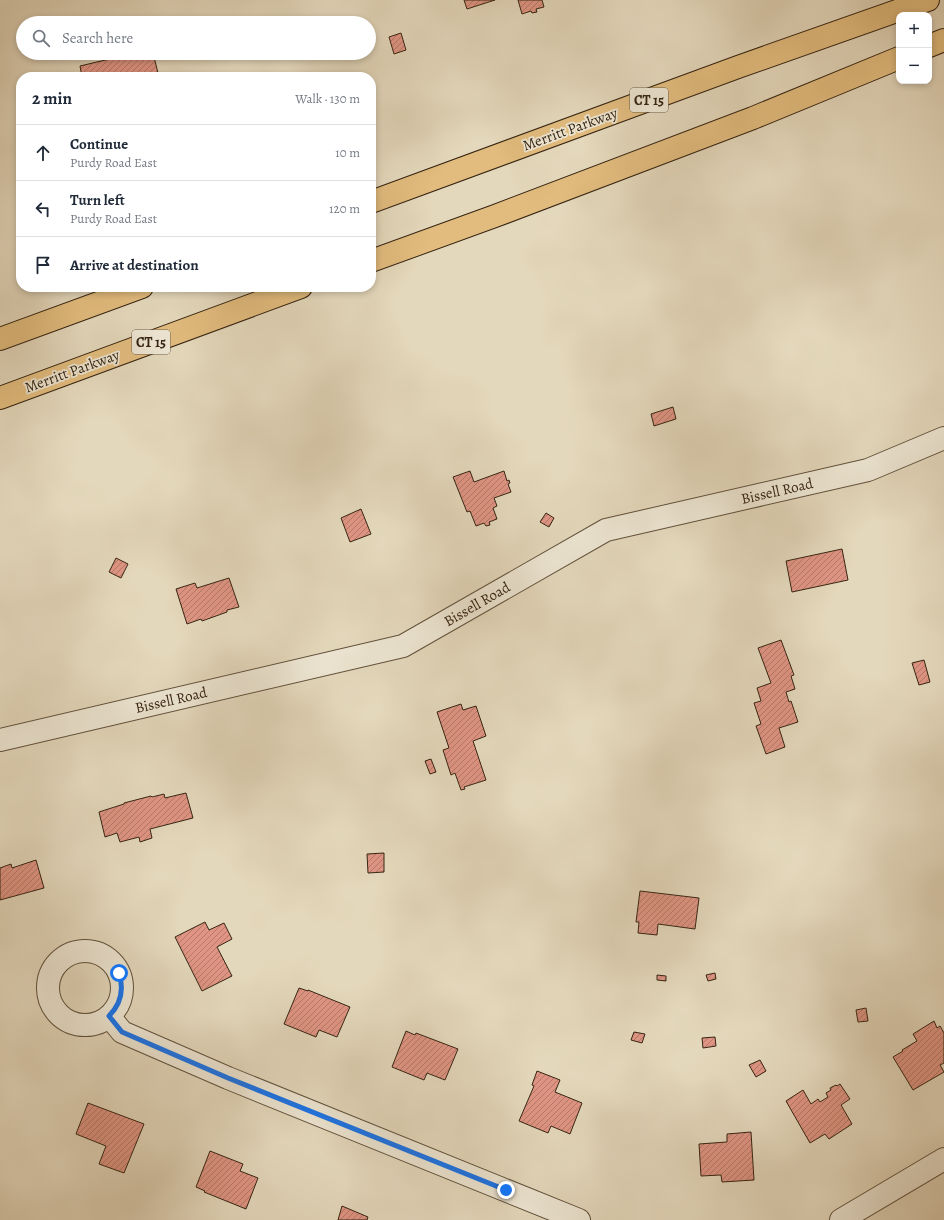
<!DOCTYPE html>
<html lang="en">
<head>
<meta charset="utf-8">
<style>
  :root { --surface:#fff; --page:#f6f6f7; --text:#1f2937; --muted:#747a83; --line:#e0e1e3 }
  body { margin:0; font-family:Alegreya,serif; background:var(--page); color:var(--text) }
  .controls { position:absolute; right:12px; top:12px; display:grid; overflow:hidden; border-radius:8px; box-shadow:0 2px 6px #0003 }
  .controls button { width:36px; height:36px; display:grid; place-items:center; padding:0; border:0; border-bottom:1px solid var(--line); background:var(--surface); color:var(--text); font:20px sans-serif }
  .stop { position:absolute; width:12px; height:12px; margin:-9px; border:3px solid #1a73e8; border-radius:50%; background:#fff }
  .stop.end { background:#1a73e8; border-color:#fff; box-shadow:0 1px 4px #0008 }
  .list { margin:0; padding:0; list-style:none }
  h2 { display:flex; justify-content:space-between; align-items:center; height:52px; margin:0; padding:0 16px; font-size:17px }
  h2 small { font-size:13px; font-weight:400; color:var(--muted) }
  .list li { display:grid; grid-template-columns:26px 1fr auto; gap:12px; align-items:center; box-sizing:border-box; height:56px; padding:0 16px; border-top:1px solid var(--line) }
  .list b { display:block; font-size:15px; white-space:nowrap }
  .list p { margin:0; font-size:13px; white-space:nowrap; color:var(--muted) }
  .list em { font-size:13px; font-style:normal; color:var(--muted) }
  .icon { flex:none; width:22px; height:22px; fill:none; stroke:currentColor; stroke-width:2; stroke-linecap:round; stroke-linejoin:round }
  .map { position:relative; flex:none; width:944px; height:1220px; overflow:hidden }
  .search { position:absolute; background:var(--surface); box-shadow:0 2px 6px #0003; left:16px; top:16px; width:360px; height:44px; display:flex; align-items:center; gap:10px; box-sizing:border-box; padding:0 14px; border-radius:22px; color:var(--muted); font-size:15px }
  .panel { position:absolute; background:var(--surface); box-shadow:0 2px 6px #0003; left:16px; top:72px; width:360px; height:220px; border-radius:16px }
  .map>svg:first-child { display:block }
  .building { fill:url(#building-hatch); stroke:#352412 }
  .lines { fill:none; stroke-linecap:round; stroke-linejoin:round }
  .minor-casing { stroke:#61513c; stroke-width:24 }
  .motorway-casing { stroke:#352412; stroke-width:24 }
  .minor { stroke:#ede6d3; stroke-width:22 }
  .motorway { stroke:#e2bc7e; stroke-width:22 }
  .route { stroke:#1a73e8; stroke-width:5 }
  .labels { text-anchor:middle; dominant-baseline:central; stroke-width:3.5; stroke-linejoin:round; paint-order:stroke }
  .shield { fill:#ede6d3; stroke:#6c5e4c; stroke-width:1 }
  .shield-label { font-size:14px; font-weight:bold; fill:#352412 }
  .street-label { font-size:15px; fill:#352412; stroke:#ede6d3 }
</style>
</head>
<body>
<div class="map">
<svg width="944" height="1220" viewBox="0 0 944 1220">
  <defs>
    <pattern id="building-hatch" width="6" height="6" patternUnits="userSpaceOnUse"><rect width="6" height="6" fill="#e09584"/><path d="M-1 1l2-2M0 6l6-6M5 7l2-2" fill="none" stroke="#b6796b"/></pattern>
  </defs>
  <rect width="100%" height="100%" fill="#e4d8bc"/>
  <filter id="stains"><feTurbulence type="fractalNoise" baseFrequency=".005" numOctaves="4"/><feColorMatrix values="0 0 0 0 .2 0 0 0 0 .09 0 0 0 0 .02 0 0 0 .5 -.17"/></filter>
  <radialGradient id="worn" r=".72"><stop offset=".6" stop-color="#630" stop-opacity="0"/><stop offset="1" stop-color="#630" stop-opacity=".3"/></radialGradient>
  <path class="building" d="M 464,0 L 495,0 L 467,9 Z
    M 518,0 L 542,0 L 544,7 L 536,9 L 537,12 L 532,13 L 531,11 L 522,14 Z
    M 401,33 L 406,50 L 394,54 L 389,37 Z
    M 129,53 L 153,53 L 159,77 L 82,77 L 80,66 L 118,57 L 118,56 Z
    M 673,407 L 676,419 L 654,426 L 651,414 Z
    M 470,471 L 474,482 L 504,471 L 507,481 L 509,480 L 510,483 L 508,484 L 511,492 L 494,498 L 497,506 L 493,508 L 497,519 L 489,522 L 490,525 L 486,526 L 484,523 L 476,526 L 470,511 L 467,512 L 453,477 Z
    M 361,509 L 371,534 L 350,542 L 341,518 Z
    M 546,513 L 554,518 L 549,527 L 540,522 Z
    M 842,549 L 848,580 L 792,592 L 786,561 Z
    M 116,558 L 128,564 L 121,578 L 109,572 Z
    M 229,578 L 239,607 L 227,610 L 227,612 L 202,621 L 201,619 L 187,624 L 176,589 L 195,583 L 197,588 Z
    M 781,640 L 794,675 L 791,676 L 795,689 L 786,692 L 789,702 L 791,701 L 798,722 L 779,728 L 785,747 L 766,754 L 756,726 L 761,724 L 754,703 L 761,701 L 757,688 L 771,683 L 758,648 Z
    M 924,660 L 930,682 L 919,685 L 912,663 Z
    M 461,704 L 463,710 L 476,706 L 486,736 L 473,741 L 486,780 L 464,787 L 465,789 L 461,790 L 455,773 L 451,775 L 443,750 L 449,748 L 437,712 Z
    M 431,759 L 436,772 L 430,774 L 425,761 Z
    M 186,793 L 193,818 L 150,829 L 152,838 L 140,842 L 139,837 L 120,842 L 117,833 L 105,837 L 99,812 L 124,804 L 124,803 L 151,796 L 152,797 L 164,794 L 165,798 Z
    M 384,853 L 384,872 L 368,873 L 367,854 Z
    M 36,860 L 44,888 L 0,900 L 0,868 L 11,864 L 12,868 Z
    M 640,891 L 699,898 L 695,929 L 658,924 L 657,935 L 638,933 L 639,922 L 636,922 Z
    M 205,922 L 209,930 L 224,923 L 232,939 L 217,947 L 232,976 L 202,991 L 175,937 Z
    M 715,973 L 716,979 L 708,981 L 706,975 Z
    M 657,975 L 666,976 L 666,981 L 657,980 Z
    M 299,988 L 308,991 L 308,990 L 350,1007 L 337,1037 L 319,1030 L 316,1037 L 284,1024 Z
    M 866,1008 L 868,1021 L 858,1022 L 856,1010 Z
    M 934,1021 L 937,1028 L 940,1026 L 944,1033 L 944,1063 L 940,1065 L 944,1072 L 913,1090 L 893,1057 L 903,1051 L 902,1050 L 917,1041 L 913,1034 Z
    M 406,1031 L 415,1035 L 416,1033 L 458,1049 L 445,1080 L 427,1073 L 424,1080 L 392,1067 Z
    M 634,1032 L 645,1034 L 642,1043 L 631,1040 Z
    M 715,1037 L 716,1046 L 703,1048 L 702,1038 Z
    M 760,1060 L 766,1071 L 756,1077 L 749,1065 Z
    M 537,1071 L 560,1080 L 555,1092 L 582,1103 L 570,1134 L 551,1126 L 548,1133 L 519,1121 L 534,1086 L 532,1085 Z
    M 840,1084 L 850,1099 L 841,1105 L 852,1124 L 829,1139 L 825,1134 L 810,1143 L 786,1101 L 803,1090 L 811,1104 L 818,1099 L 820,1102 L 828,1097 L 826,1093 L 831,1090 L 830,1088 L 836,1085 L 837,1086 Z
    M 88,1103 L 144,1124 L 124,1173 L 99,1164 L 106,1146 L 76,1134 Z
    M 751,1132 L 754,1180 L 722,1182 L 721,1175 L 701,1176 L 699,1144 L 727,1142 L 727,1134 Z
    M 210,1151 L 243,1164 L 240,1171 L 258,1178 L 246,1209 L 204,1192 L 205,1191 L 196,1187 Z
    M 342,1206 L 368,1217 L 367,1220 L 338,1220 Z"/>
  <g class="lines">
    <g class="minor-casing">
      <path id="minor" d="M 0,740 L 403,646 L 606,530 L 868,470 L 944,438
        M48 988a37 37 0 1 1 74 0a37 37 0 1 1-74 0Z
        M 109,1016 L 122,1032 L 228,1078 L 579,1220
        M 841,1220 L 944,1159"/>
    </g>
    <g class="motorway-casing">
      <path id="motorway" d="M 929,46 L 944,40
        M 371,202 L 738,67 L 928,0
        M 371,261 L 495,216 L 753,118 L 899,58
        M 0,339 L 142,287
        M 0,398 L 301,287"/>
    </g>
    <use href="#minor" class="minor"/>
    <use href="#motorway" class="motorway"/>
  </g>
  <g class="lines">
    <path class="route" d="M 119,973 C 124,989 122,1003 109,1016 L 122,1032 L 228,1078 L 506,1190"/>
  </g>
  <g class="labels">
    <g class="shield">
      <rect x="630" y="88" width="38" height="24" rx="3"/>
      <rect x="132" y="330" width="38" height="24" rx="3"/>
    </g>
    <g class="shield-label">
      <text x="649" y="100">CT 15</text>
      <text x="151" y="342">CT 15</text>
    </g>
    <g class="street-label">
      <text transform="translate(570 129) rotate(-20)">Merritt Parkway</text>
      <text transform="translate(72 371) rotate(-20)">Merritt Parkway</text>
      <text transform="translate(777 491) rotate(-13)">Bissell Road</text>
      <text transform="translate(477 604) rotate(-30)">Bissell Road</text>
      <text transform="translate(171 700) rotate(-13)">Bissell Road</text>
    </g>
  </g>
  <rect width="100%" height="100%" filter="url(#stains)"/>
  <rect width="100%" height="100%" fill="url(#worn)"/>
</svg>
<div class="controls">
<button>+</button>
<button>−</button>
</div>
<div class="stop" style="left:119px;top:973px"></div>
<div class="stop end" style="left:506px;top:1190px"></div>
<div class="search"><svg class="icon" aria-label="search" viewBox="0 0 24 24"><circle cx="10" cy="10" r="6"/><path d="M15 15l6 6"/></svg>Search here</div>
<section class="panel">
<h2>2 min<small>Walk · 130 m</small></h2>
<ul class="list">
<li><svg class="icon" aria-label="ahead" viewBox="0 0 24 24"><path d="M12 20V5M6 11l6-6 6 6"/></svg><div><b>Continue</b><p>Purdy Road East</p></div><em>10 m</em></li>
<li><svg class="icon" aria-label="left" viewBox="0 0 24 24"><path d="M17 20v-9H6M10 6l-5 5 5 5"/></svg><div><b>Turn left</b><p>Purdy Road East</p></div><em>120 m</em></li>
<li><svg class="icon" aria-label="arrive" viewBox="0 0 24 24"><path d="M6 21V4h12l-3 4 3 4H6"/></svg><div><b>Arrive at destination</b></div></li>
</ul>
</section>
</div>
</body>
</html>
